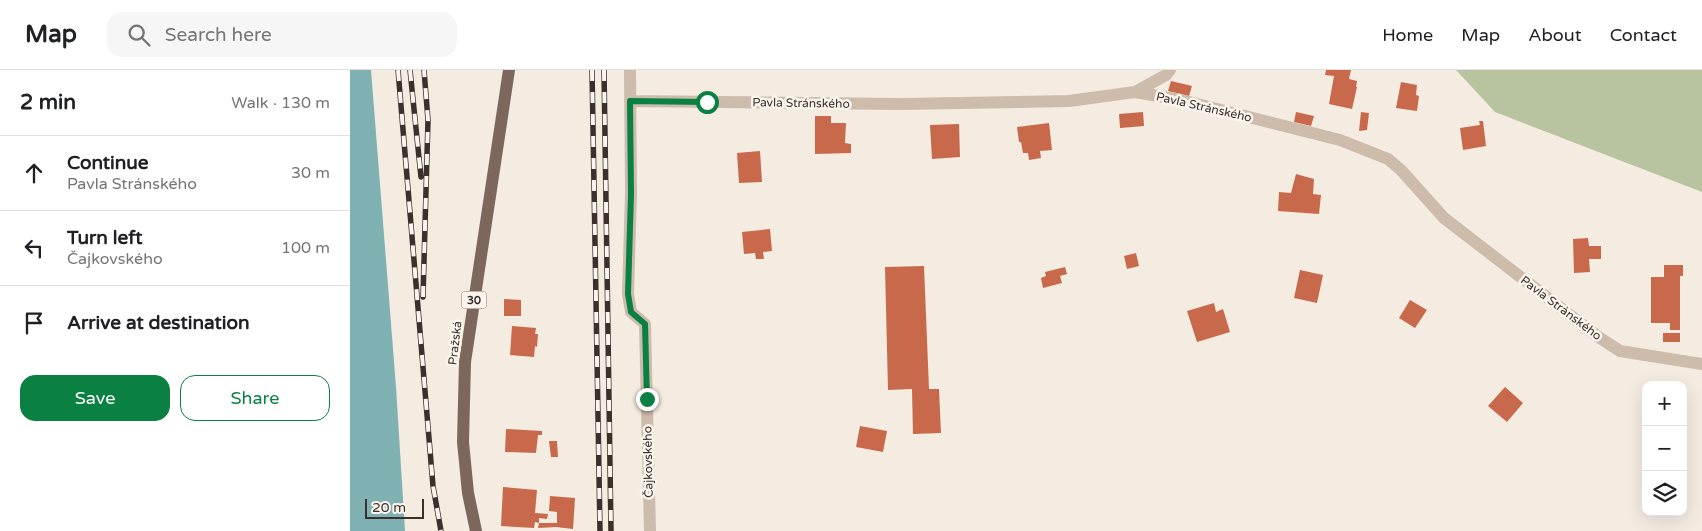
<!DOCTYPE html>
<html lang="en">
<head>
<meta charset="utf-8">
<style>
  :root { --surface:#fff; --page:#f6f6f6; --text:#202124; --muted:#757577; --line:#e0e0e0; --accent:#0b8043 }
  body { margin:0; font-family:"Varela Round",sans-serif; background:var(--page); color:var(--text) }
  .controls { position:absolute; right:15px; bottom:15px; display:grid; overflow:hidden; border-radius:10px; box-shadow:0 5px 20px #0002 }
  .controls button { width:45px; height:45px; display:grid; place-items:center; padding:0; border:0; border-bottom:1px solid var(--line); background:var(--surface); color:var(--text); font:25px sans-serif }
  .scale { position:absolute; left:15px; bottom:12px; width:59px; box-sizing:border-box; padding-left:5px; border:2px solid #3b302b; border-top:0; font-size:14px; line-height:18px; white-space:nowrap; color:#3b302b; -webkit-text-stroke:4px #fbf5ee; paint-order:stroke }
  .stop { position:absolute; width:15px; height:15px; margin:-11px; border:4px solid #0b8043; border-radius:50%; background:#fff }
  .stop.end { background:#0b8043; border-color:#fff; box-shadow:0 1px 5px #0008 }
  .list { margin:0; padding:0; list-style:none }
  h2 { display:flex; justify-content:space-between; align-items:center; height:65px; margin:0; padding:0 20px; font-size:21px }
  h2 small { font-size:16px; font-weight:400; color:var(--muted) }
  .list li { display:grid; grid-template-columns:32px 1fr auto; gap:15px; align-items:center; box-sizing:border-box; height:75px; padding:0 20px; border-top:1px solid var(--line) }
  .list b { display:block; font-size:19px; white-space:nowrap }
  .list p { margin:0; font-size:16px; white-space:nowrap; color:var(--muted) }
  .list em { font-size:16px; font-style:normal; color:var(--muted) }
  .actions { display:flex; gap:10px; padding:15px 20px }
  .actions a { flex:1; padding:11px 0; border:1px solid var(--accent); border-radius:15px; text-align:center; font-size:18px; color:var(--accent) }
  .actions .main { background:var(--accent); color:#fff }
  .icon { flex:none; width:28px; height:28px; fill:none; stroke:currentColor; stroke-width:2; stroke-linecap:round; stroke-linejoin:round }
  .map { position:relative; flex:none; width:1352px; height:461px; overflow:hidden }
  header { display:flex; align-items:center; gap:30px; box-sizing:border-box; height:70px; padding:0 25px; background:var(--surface); border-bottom:1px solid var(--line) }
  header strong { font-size:24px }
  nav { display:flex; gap:28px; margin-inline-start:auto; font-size:18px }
  .search { width:350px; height:45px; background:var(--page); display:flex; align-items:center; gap:12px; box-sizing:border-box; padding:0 18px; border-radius:15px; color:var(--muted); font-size:19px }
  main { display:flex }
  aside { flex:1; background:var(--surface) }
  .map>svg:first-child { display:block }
  .green { fill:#b8c4a0 }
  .water { fill:#7fb0b2 }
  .building { fill:#c8694b }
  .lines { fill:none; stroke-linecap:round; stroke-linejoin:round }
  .minor { stroke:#cdbbac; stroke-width:12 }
  .major { stroke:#7d675c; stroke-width:12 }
  .rail-casing { stroke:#3b302b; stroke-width:5.5 }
  .rail { stroke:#fbf5ee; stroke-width:4; stroke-dasharray:11; stroke-linecap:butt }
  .route { stroke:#0b8043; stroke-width:6 }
  .labels { text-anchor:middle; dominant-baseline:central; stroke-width:5; stroke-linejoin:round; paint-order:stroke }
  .shield { fill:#fbf5ee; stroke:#756b66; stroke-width:1 }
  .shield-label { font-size:11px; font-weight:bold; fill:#3b302b }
  .street-label { font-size:12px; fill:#3b302b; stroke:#fbf5ee }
</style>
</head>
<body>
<header>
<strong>Map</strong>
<div class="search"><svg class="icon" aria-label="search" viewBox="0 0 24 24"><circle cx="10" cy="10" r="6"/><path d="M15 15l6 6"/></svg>Search here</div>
<nav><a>Home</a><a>Map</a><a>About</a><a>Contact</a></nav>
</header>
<main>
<aside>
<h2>2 min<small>Walk · 130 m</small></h2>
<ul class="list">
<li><svg class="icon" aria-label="ahead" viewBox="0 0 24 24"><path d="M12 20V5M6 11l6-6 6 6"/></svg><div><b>Continue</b><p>Pavla Stránského</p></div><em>30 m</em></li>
<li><svg class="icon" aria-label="left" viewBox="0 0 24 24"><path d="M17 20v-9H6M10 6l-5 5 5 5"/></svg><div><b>Turn left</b><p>Čajkovského</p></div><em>100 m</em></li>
<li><svg class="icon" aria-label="arrive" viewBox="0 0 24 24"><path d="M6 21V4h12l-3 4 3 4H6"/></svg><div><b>Arrive at destination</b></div></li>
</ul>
<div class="actions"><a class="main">Save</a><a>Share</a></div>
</aside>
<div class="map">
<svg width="1352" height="461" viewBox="0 0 1352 461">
  <rect width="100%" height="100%" fill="#f4ebe1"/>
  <path class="green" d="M 1106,0 L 1352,0 L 1352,122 L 1145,42 Z"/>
  <path class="water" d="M 0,0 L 21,0 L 46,317 L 55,461 L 0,461 Z"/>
  <path class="building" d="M 976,0 L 1001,0 L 999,9 L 1007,11 L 1006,17 L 1007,17 L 1002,39 L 979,34 L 984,6 L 975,5 Z
    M 821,11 L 842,16 L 839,26 L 818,21 Z
    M 1051,12 L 1067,15 L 1066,25 L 1069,26 L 1067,41 L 1046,38 Z
    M 793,42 L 794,56 L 770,58 L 769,44 Z
    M 946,42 L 964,46 L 961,56 L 944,52 Z
    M 1011,42 L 1019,43 L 1017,60 L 1009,61 Z
    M 465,46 L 481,46 L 481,53 L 496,53 L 495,73 L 501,74 L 501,83 L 465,84 Z
    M 1129,51 L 1133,51 L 1136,76 L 1113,80 L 1110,58 L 1130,55 Z
    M 699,53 L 702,80 L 690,81 L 691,88 L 679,90 L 678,83 L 673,83 L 671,72 L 669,72 L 667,57 Z
    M 609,54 L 610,87 L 582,89 L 580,55 Z
    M 410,81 L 412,112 L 389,113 L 387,83 Z
    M 946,104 L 964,109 L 963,124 L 971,125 L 969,144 L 928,141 L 929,122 L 941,123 Z
    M 420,159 L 422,181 L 413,182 L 414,189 L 406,189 L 405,183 L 394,184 L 392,162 Z
    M 1238,168 L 1239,176 L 1251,176 L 1251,189 L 1239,189 L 1240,202 L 1224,203 L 1223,169 Z
    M 786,183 L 789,196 L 777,199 L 774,186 Z
    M 1314,195 L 1333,195 L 1333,206 L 1330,206 L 1330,260 L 1320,260 L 1320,253 L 1301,253 L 1301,207 L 1314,207 Z
    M 574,196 L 579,319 L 589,319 L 591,363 L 563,364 L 562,319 L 538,320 L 535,197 Z
    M 715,197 L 717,204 L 710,206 L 712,213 L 693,218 L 691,208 L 696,206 L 695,202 Z
    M 950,200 L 973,205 L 967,233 L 944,228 Z
    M 154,229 L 171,230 L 171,246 L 154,246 Z
    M 1060,230 L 1077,240 L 1065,258 L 1049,248 Z
    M 864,233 L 866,242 L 873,239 L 880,262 L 847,272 L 837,241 Z
    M 162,256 L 186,258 L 185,264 L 188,264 L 187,277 L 185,276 L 184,287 L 160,285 Z
    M 1313,263 L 1330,263 L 1330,272 L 1313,272 Z
    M 1155,317 L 1173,333 L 1157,352 L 1138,336 Z
    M 510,356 L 537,361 L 533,382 L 506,377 Z
    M 156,359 L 192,361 L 192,365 L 188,365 L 186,383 L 155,382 Z
    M 199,371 L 207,371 L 208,387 L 201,387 Z
    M 153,417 L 187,420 L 185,443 L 198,444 L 197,449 L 189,448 L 189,453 L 185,452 L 184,458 L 151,456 Z
    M 200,426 L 225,428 L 223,459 L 206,457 L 188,458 L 189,453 L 207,453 L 207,442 L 199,441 Z"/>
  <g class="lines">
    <path class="minor" d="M 280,0 L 281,124 L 278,224 L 281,242 L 295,254 L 300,461
      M 785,22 L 816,5 L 820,0
      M 280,31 L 551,34 L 719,31 L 785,22 L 831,30 L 990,70 L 1038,89 L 1051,100 L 1094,148 L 1247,266 L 1270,281 L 1352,294"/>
    <path class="major" d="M 126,461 L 118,423 L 113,372 L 115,292 L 159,0"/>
    <g class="rail-casing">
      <path id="rail" d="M 48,0 L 83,416 L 91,461
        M 60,0 L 71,107
        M 242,0 L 250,461
        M 254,0 L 261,461
        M 73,227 L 78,50 L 74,0"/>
    </g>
    <use href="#rail" class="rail"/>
  </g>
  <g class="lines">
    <path class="route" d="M 297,329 L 295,254 L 281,242 L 278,224 L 281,124 L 280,31 L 357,32"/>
  </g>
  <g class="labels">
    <rect class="shield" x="111.5" y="221.5" width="25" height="17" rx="4"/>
    <g class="shield-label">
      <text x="124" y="230">30</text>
    </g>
    <g class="street-label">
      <text transform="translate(451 33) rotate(1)">Pavla Stránského</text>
      <text transform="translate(854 37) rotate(13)">Pavla Stránského</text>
      <text transform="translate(1211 238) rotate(37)">Pavla Stránského</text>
      <text transform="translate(105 273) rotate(-83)">Pražská</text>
      <text transform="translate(298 392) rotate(-91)">Čajkovského</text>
    </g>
  </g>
</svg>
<div class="controls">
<button>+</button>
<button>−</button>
<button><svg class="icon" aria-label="layers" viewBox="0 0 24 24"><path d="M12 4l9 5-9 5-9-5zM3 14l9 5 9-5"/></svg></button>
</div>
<div class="scale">20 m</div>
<div class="stop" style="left:357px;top:32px"></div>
<div class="stop end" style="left:297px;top:329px"></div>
</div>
</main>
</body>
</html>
